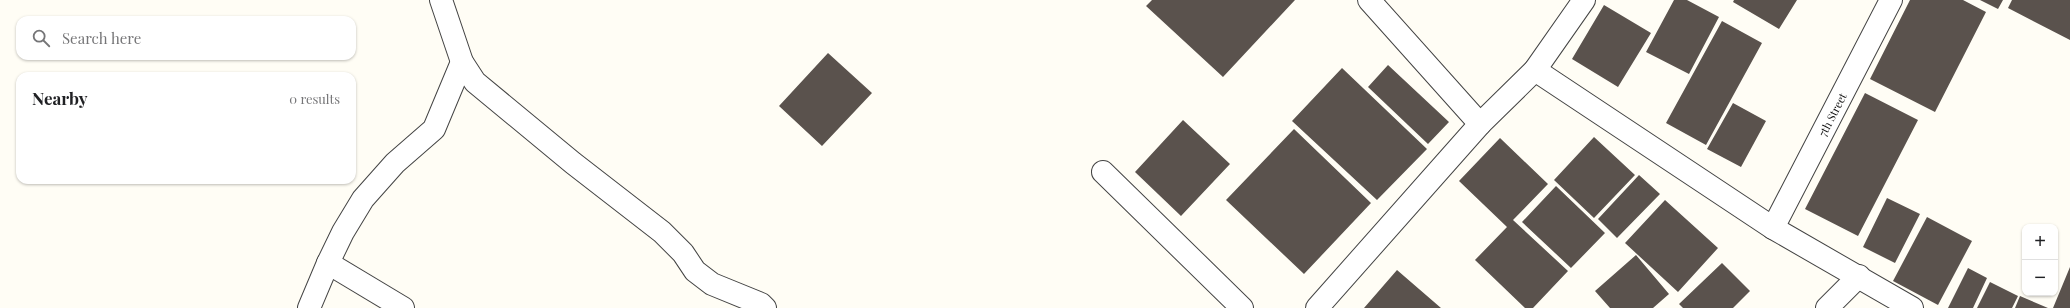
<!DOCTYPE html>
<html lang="en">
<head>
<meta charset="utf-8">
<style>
  :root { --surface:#fff; --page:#f6f6f6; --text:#202124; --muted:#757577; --line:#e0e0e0 }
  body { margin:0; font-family:"Playfair Display",serif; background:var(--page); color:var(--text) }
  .controls { position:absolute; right:12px; bottom:12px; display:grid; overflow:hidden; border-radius:8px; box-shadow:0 1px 3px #0004 }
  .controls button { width:36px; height:36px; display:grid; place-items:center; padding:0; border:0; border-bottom:1px solid var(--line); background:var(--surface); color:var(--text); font:20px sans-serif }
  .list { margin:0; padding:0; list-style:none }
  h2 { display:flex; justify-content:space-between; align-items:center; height:52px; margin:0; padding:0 16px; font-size:17px }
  h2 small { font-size:13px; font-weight:400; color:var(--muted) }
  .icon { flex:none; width:22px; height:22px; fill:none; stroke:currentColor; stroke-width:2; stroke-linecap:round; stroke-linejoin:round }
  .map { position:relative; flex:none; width:2070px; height:308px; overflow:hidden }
  .search { position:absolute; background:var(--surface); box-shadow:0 1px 3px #0004; left:16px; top:16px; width:340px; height:44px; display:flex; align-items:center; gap:10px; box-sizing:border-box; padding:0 14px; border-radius:12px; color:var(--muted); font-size:15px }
  .panel { position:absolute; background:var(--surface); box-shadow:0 1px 3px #0004; left:16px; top:72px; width:340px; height:112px; border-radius:12px }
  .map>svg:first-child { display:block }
  .building { fill:#5a524d }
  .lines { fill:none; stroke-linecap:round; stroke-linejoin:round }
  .minor-casing { stroke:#444; stroke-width:24 }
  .minor { stroke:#fff; stroke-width:22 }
  .labels { text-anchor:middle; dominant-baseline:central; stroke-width:4; stroke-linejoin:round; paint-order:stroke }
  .street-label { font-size:11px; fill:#111; stroke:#fff }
</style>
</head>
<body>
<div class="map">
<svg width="2070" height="308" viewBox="0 0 2070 308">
  <rect width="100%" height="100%" fill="#fffdf5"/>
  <path class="building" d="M 1152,0 L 1295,0 L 1223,77 L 1146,6 Z
    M 1674,0 L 1687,0 L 1719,17 L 1689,74 L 1646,52 Z
    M 1734,0 L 1797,0 L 1779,29 L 1733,2 Z
    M 1910,0 L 1963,0 L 1986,12 L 1935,112 L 1870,79 Z
    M 1980,0 L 2003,0 L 1998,9 Z
    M 2012,0 L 2070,0 L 2070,40 L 2008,8 Z
    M 1604,5 L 1651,33 L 1618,87 L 1572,59 Z
    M 1722,21 L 1762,43 L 1706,145 L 1666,123 Z
    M 828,53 L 872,93 L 822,146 L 779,106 Z
    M 1388,65 L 1449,122 L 1428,144 L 1368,87 Z
    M 1342,68 L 1427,149 L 1377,200 L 1292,121 Z
    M 1865,93 L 1918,120 L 1858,236 L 1805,209 Z
    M 1733,103 L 1766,121 L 1741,167 L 1707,149 Z
    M 1183,120 L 1230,164 L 1181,216 L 1135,172 Z
    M 1294,129 L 1371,203 L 1304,274 L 1226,200 Z
    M 1594,137 L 1635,175 L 1594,218 L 1554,180 Z
    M 1500,138 L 1548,184 L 1513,220 L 1568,271 L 1533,308 L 1525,308 L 1475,260 L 1507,227 L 1459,181 Z
    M 1639,175 L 1660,194 L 1617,238 L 1598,219 Z
    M 1556,186 L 1605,233 L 1571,268 L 1522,222 Z
    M 1887,198 L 1920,214 L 1895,263 L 1863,247 Z
    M 1665,200 L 1718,248 L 1678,292 L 1625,243 Z
    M 1927,217 L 1972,241 L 1938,305 L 1893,281 Z
    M 1636,255 L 1669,294 L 1653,308 L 1610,308 L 1595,291 Z
    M 1722,263 L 1750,291 L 1733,308 L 1683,308 L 1679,304 Z
    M 2070,267 L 2070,308 L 2053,308 Z
    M 1968,268 L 1987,278 L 1973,308 L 1948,308 Z
    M 1397,270 L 1441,308 L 1364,308 Z
    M 1990,282 L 2018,296 L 2012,308 L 1977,308 Z
    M 2020,296 L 2048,308 L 2015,308 Z"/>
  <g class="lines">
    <g class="minor-casing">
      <g id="minor">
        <path d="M 441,0 L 462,62 L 475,82 L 573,163 L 662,232 L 683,253 L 695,271 L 712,284 L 761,304 L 765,308"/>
        <path d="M 1369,0 L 1480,124"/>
        <path d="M 1535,70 L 1773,228 L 1912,308"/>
        <path d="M 1103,172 L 1242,308"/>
        <path id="s1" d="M 1773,228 L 1891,0"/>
        <path d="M 328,263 L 403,308"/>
        <path d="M 309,308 L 328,263 L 343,232 L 363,199 L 395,163 L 434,129 L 462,62"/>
        <path d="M 1317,308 L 1480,124 L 1535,70 L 1584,0"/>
        <path d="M 1827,308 L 1859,276"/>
      </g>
    </g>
    <use href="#minor" class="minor"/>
  </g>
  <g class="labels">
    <g class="street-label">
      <text stroke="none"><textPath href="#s1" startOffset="128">7th Street</textPath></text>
    </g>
  </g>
</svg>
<div class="controls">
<button>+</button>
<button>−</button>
</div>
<div class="search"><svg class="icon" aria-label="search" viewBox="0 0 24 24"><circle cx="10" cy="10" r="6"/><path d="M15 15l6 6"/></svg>Search here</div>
<section class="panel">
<h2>Nearby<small>0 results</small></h2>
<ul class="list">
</ul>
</section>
</div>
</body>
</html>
